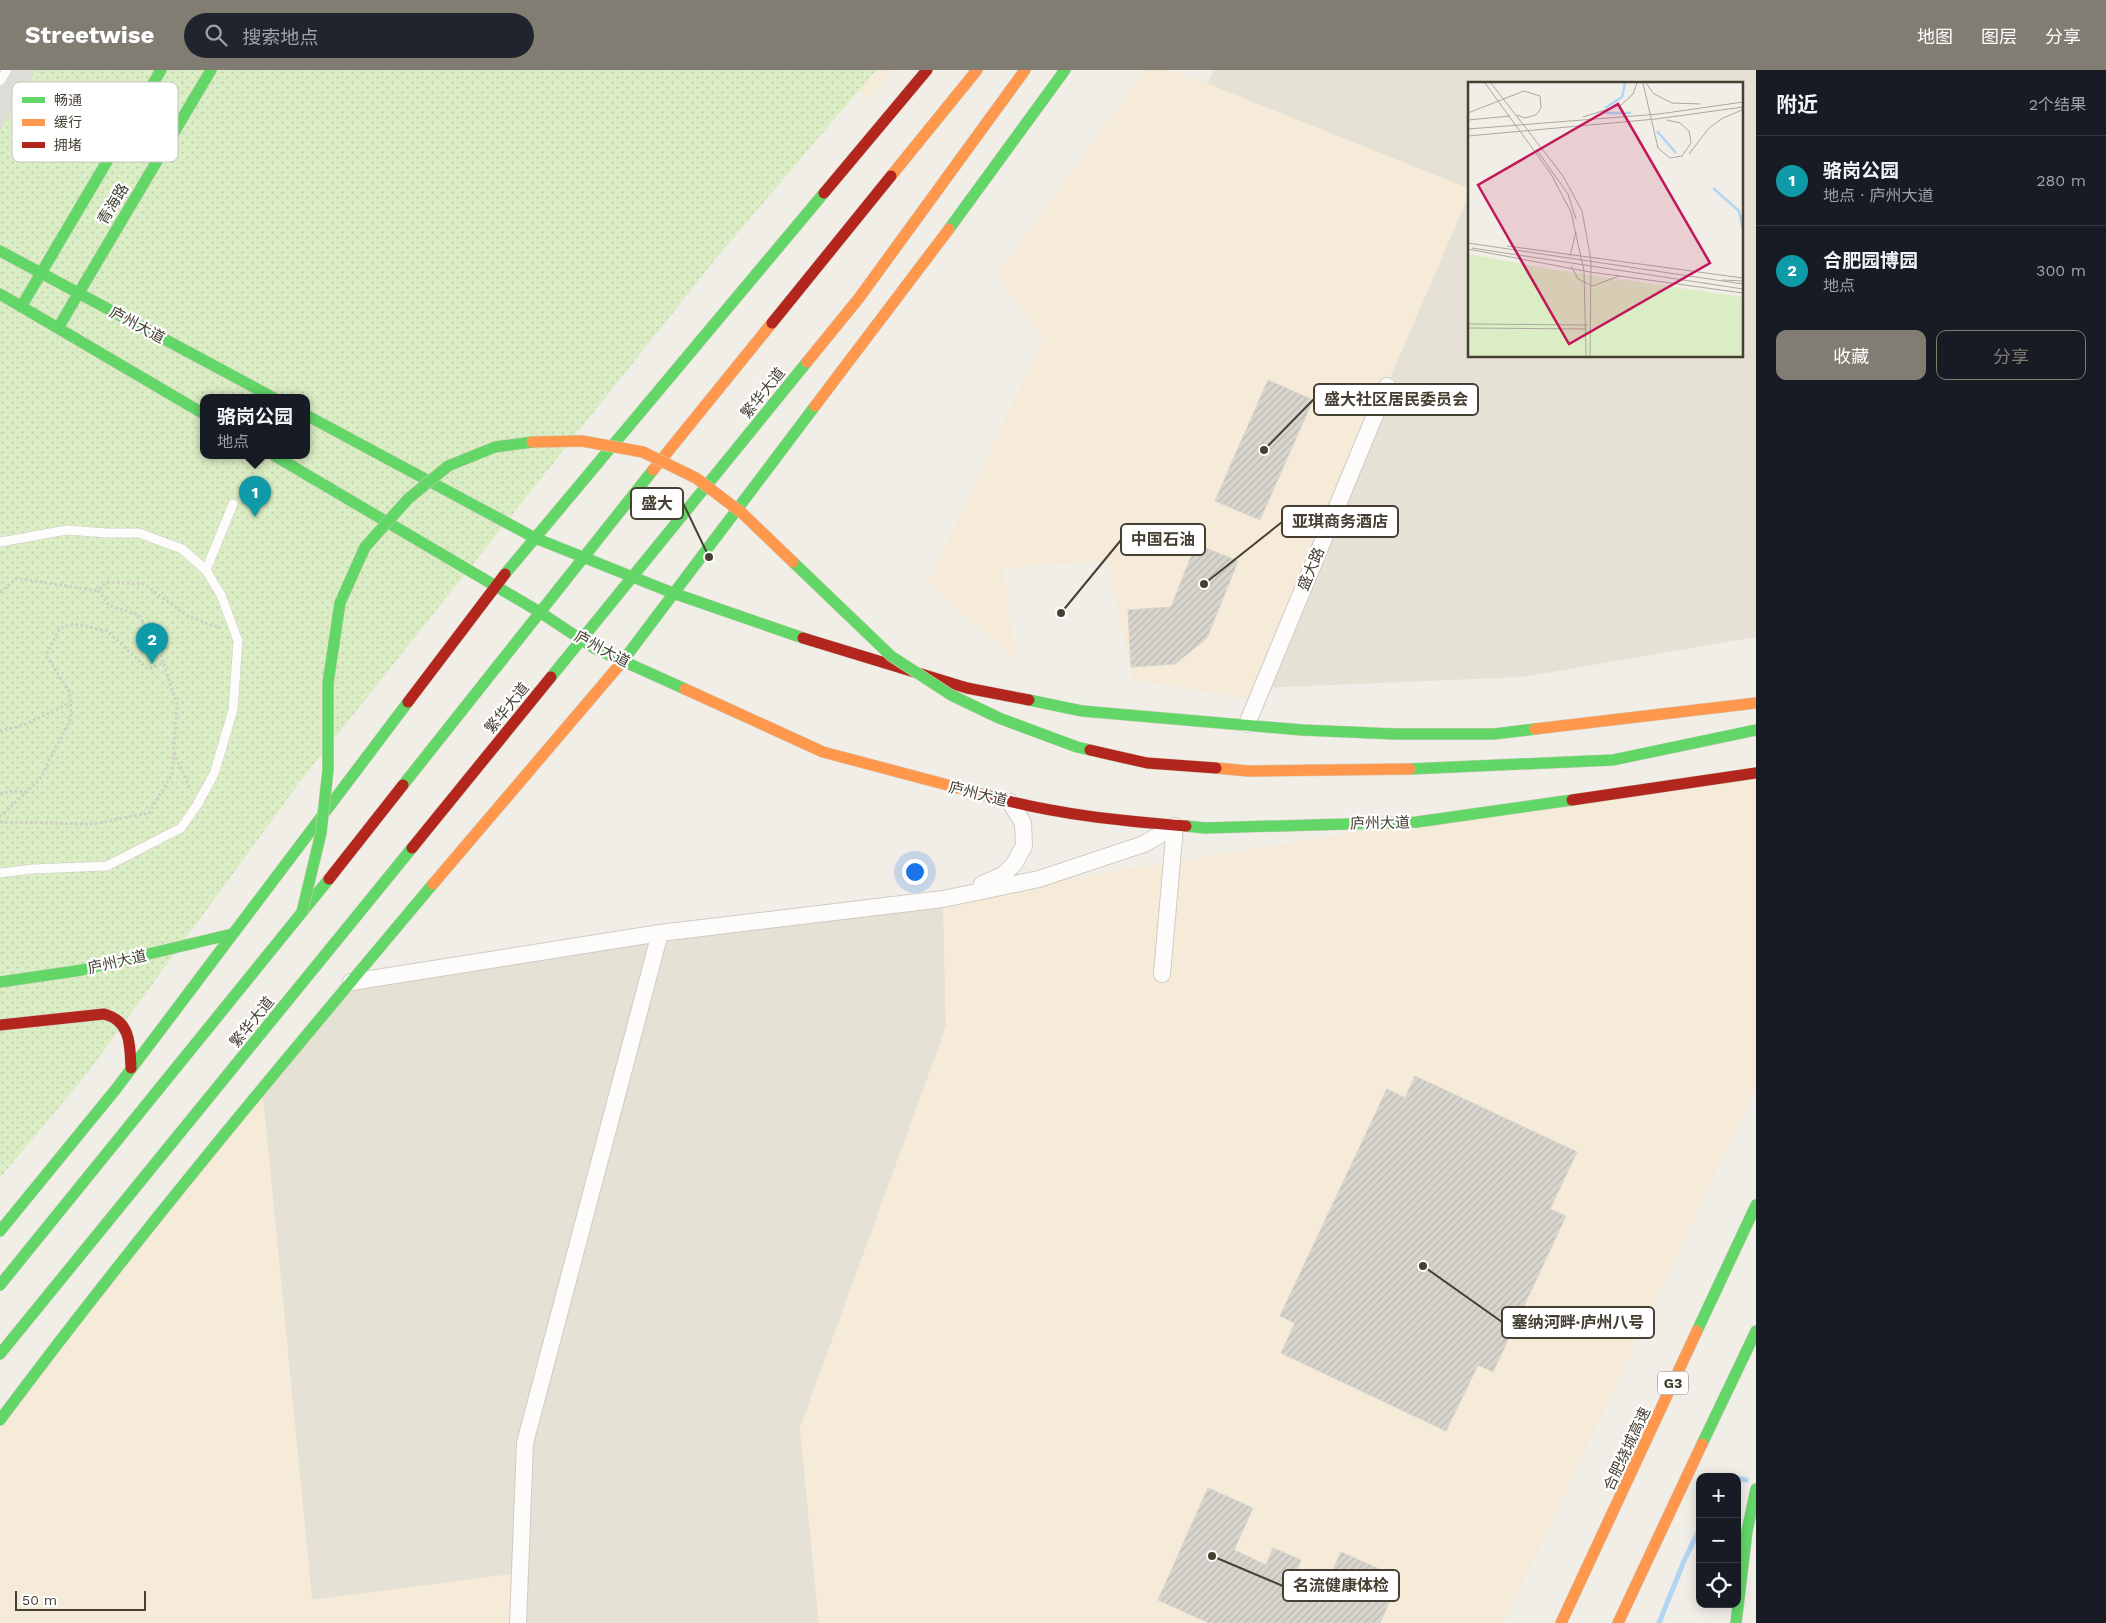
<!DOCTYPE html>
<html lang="zh">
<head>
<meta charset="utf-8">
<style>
  :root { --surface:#171b24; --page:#20242c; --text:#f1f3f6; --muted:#9ea1a6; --line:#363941; --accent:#827d72 }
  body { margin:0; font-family:"Work Sans","Noto Sans SC",sans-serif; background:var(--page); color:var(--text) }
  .controls { position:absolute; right:15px; bottom:15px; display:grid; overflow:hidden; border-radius:10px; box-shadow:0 2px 12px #0003 }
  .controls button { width:45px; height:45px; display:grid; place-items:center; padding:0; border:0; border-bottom:1px solid var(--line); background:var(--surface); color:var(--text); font:25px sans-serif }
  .scale { position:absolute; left:15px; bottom:12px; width:131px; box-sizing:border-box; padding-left:5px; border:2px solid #464033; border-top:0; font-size:14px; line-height:18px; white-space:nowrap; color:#464033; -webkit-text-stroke:4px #fff; paint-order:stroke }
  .you { position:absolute; left:914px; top:801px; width:18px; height:18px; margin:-12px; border:4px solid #fff; border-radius:50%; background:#1a73e8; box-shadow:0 0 0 8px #1a73e833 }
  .badge { display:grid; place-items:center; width:32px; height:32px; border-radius:50%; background:var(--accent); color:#fff; font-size:16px; font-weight:700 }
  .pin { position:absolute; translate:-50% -41px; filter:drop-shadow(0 1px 2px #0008) }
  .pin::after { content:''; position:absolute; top:26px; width:18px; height:15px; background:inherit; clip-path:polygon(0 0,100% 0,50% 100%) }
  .popup { position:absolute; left:200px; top:324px; width:110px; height:65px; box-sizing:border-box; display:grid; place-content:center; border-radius:10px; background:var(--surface); filter:drop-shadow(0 1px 4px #0005); font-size:16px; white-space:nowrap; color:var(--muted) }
  .popup b { font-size:19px; color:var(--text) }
  .popup::after { content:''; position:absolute; left:50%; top:100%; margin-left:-10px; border:10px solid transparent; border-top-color:var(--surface) }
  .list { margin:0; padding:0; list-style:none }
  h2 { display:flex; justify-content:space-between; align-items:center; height:65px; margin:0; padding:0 20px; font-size:21px }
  h2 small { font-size:16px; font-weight:400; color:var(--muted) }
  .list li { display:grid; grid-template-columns:32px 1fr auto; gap:15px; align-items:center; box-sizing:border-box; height:90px; padding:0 20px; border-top:1px solid var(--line) }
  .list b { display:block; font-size:19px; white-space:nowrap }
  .list p { margin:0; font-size:16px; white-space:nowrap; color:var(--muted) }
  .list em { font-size:16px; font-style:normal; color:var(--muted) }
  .actions { display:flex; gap:10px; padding:15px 20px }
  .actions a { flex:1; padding:11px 0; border:1px solid var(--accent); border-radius:10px; text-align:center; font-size:18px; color:var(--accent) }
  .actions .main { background:var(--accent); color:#fff }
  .icon { flex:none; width:28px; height:28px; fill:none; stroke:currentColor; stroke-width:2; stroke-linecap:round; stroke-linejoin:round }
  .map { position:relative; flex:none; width:1756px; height:1553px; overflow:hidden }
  header { display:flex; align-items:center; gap:30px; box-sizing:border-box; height:70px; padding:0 25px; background:var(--accent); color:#fff }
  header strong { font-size:24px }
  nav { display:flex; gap:28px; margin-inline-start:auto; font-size:18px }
  .search { width:350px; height:45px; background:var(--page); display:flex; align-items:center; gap:12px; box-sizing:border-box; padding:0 18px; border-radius:28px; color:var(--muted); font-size:19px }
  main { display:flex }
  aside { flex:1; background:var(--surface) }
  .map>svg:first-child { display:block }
  .residential { fill:#e5e1d4 }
  .commercial { fill:#f5ebd8 }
  .park { fill:url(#park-dots); fill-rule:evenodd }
  .parking { fill:#dfddd7 }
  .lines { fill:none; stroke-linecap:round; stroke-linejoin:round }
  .stream { stroke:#b2d5f3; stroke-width:5 }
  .building { fill:url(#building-hatch); stroke:#d8d5cd }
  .lane-casing { stroke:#ceccc5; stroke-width:10 }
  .street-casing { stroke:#ceccc5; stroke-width:18 }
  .fast-casing { stroke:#d0ccbd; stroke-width:12 }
  .slow-casing { stroke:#d0ccbd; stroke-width:12 }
  .jam-casing { stroke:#d0ccbd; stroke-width:12 }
  .path { stroke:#d1cec8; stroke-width:3; stroke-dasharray:2.5 2.5; stroke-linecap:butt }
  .lane { stroke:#fdfcfb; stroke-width:9 }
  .street { stroke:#fdfcfb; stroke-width:16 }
  .fast { stroke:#63d668; stroke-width:11 }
  .slow { stroke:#ff974d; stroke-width:11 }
  .jam { stroke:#b3261e; stroke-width:11 }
  .fast-bridge-casing { stroke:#d4ccb2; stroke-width:12; stroke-linecap:butt }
  .slow-bridge-casing { stroke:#d4ccb2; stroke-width:12; stroke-linecap:butt }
  .jam-bridge-casing { stroke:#d4ccb2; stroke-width:12; stroke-linecap:butt }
  .fast-bridge { stroke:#63d668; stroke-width:11 }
  .slow-bridge { stroke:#ff974d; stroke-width:11 }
  .jam-bridge { stroke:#b3261e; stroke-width:11 }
  .labels { text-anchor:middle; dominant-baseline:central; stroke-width:4.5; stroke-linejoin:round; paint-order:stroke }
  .shield { fill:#fff; stroke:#7e7970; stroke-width:1 }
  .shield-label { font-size:14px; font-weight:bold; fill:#464033 }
  .street-label { font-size:15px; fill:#464033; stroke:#fff }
  .inset-river { fill:none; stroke:#b2d5f3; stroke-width:2.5 }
  .inset-road { fill:none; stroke:#aca89f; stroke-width:1 }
  .view { fill:#c2185b; fill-opacity:0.15; stroke:#c2185b; stroke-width:2.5 }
  .inset-edge { fill:none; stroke:#464033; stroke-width:2.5 }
  .key { fill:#fff; stroke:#c8c6c2; stroke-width:1 }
  .key-label { font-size:14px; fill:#464033 }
  .leader { fill:none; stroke:#464033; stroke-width:2 }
  .callout-dot { fill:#464033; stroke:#fff; stroke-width:2 }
  .callout { fill:#fff; stroke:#464033; stroke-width:2 }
  .callout-label { font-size:16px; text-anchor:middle; font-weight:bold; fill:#464033 }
</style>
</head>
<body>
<header>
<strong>Streetwise</strong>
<div class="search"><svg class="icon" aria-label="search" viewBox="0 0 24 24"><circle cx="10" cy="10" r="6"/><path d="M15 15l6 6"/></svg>搜索地点</div>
<nav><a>地图</a><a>图层</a><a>分享</a></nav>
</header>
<main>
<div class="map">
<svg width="1756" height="1553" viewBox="0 0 1756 1553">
  <defs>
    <pattern id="park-dots" width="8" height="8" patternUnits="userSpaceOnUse" patternTransform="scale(1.25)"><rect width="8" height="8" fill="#dbedc4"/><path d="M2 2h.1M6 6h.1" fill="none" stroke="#bdcca9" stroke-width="1.8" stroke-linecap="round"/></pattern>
    <pattern id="building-hatch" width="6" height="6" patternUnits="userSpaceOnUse" patternTransform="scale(1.25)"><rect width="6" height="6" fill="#d8d5ce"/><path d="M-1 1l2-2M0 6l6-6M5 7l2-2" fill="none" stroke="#bbb8b1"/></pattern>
  </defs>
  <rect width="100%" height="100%" fill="#f0eee7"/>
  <path class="residential" d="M 1215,0 L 1756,0 L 1756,567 L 1522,607 L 1257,618 L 1470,122 L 1470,286 L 1742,286 L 1742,14 L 1470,14 L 1470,119 L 1206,13 Z
    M 943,829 L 946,957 L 800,1358 L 819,1553 L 518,1553 L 520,1503 L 312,1530 L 262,1017 L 351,912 Z"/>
  <path class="commercial" d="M 828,0 L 894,0 L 870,28 Z
    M 1145,0 L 1167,0 L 1206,13 L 1470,119 L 1470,122 L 1251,629 L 1133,610 L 1107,491 L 1003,498 L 1016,590 L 928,513 L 1043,269 L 997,204 Z
    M 1756,703 L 1756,1017 L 1504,1553 L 819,1553 L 800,1358 L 946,957 L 943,829 L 1417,752 Z
    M 262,1017 L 312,1530 L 520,1503 L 518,1553 L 0,1553 L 0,1350 Z"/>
  <path class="park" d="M 0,0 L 876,0 L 718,186 L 302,709 L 89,1001 L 0,1108 ZM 204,328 L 306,328 L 306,386 L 204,386 Z"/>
  <path class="parking" d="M 0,0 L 36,0 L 0,61 Z"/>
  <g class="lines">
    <path class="stream" d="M 1737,1408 L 1746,1410
      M 1659,1553 L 1684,1491 L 1700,1458"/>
  </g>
  <path class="building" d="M 1268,310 L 1313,330 L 1260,450 L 1215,431 Z
    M 1196,474 L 1238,491 L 1207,568 L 1175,594 L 1131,597 L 1128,540 L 1171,537 Z
    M 1415,1006 L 1577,1082 L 1550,1139 L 1566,1146 L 1493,1302 L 1478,1295 L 1446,1361 L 1281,1283 L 1295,1253 L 1280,1246 L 1387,1019 L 1405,1028 Z
    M 1208,1418 L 1253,1438 L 1234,1480 L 1266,1495 L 1273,1478 L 1301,1490 L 1296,1502 L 1326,1515 L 1341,1482 L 1400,1508 L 1380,1553 L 1209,1553 L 1158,1530 Z"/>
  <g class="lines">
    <g class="lane-casing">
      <path id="lane" d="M 0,11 L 7,0
        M 0,472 L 67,460 L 106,463 L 139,463 L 182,479 L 206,500 L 221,525 L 238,571 L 233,640 L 214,704 L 197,735 L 181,758 L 107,796 L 33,799 L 0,803
        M 206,500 L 233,434"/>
    </g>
    <g class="street-casing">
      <path id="street" d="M 1247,654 L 1387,316
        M 982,814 L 1003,805 L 1014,794 L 1024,776 L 1023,753 L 1010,732
        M 1162,904 L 1175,756
        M 351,912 L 660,863 L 943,829 L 1039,809 L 1144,774 L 1175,756
        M 518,1553 L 525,1373 L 660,863"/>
    </g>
    <g class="fast-casing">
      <path id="fast" d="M 949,159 L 1065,0
        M 0,181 L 274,328
        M 0,224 L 204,344
        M 21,237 L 161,0
        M 58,258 L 211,0
        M 306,345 L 535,468 L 673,523 L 803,568
        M 275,386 L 538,541 L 594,578 L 685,619
        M 505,504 L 824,123
        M 622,592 L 815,336
        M 551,607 L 807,292
        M 1029,630 L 1082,641 L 1302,660 L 1395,664 L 1494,664 L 1535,659
        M 1410,699 L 1613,690 L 1756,660
        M 403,715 L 653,400
        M 1186,756 L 1205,758 L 1417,752 L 1572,730
        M 0,912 L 82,900 L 232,864
        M 0,1161 L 116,1019 L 408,632
        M 0,1215 L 329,809
        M 1697,1261 L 1756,1135
        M 0,1284 L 412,778
        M 0,1350 C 137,1166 285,990 433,814
        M 1702,1374 L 1756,1261
        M 1736,1553 L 1747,1461 L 1756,1419"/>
    </g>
    <g class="slow-casing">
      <path id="slow" d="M 891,106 L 977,0
        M 807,292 L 859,228 L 1025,0
        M 815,336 L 949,159
        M 653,400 L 772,253
        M 685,619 L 823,682 L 989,726
        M 1535,659 L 1756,633
        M 433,814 L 622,592
        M 1561,1553 L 1697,1261
        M 1618,1553 L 1702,1374"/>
    </g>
    <g class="jam-casing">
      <path id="jam" d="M 824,123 L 927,0
        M 772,253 L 891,106
        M 803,568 L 967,618 L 1029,630
        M 408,632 L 505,504
        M 989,726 C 1054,744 1120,751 1186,756
        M 1572,730 L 1756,703
        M 412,778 L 551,607
        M 329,809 L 403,715
        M 0,955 L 104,944 C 131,951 130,975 131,998"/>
    </g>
    <path class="path" d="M 0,522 L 17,508 L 98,521
      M 0,661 L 26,654 L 70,633
      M 174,683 L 191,720
      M 0,724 L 10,721 L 26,722
      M 0,747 L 40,709 L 71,648 L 70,623 L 46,585 L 60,558 L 75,554 L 107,561 L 148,599 L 164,593
      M 0,752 L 93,754 L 149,743 L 172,704 L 177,634 L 160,583 L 139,545 L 110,536 L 98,521 L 107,512 L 144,514 L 189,547 L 221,558"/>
    <use href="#lane" class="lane"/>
    <use href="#street" class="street"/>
    <use href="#fast" class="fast"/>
    <use href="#slow" class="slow"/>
    <use href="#jam" class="jam"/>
    <g class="fast-bridge-casing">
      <path id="fast-bridge" d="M 793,492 L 891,586 L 951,625 L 999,648 L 1077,677 L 1090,680
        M 302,842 L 321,763 L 328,700 L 328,613 L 340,533 L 365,477 L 408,429 L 448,396 L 495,377 L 532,372"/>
    </g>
    <g class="slow-bridge-casing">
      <path id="slow-bridge" d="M 532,372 L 582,371 L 643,382 L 696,408 L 742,443 L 793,492
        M 1216,698 L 1248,701 L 1410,699"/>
    </g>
    <g class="jam-bridge-casing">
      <path id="jam-bridge" d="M 1090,680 L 1147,693 L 1216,698"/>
    </g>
    <use href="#fast-bridge" class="fast-bridge"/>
    <use href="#slow-bridge" class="slow-bridge"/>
    <use href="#jam-bridge" class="jam-bridge"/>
  </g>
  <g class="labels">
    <rect class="shield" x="1658" y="1301.5" width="30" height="23" rx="4"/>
    <g class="shield-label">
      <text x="1673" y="1313">G3</text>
    </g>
    <g class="street-label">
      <text transform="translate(113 134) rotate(-59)">青海路</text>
      <text transform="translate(137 255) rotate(28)">庐州大道</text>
      <text transform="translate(763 323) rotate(-51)">繁华大道</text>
      <text transform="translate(1311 499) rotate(-67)">盛大路</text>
      <text transform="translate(602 579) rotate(28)">庐州大道</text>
      <text transform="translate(507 638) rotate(-51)">繁华大道</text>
      <text transform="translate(978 724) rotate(14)">庐州大道</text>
      <text transform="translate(1380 753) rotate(-1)">庐州大道</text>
      <text transform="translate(117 892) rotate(-13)">庐州大道</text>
      <text transform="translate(252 952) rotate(-51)">繁华大道</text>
      <text transform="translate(1627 1379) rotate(-65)">合肥绕城高速</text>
    </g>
  </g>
  <g transform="translate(1468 12)">
    <rect width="275" height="275" fill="#f0eee7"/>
    <path d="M 0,172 L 81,187 L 275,215 L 275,274 L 0,274 Z" fill="#dbedc4"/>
    <path class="inset-river" d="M 137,26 L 154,15 L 157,1M 138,31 L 163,31M 189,49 L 208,71M 245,106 L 271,129 L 275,147"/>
    <path class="inset-road" d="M 17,1 L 83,92 L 103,130 L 116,189 L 118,274M 23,1 L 95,94 L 114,129 L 123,178 L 122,274M 175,1 L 190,66 L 202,76 L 214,74 L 223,61 L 221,49 L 212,41 L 199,38M 178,1 L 186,12 L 204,21 L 232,22M 0,31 L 56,9 L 72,14 L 73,26 L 68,33 L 57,36 L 49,33M 115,35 L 153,23 L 165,12 L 169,1M 0,38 L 42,34M 0,47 L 191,32 L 275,20M 0,54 L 188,37 L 275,25M 68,67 L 100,112 L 108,137M 221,72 L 241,46 L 255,36 L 274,28M 0,161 L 275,202M 39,164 L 275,196M 4,166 L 275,207M 0,167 L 122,190 L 275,211M 102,174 L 108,150M 103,184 L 110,197 L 125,204 L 151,194M 254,198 L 275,199M 0,242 L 120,243M 0,246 L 119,247"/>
    <path class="view" d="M 150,22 L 242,181 L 101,262 L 10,103 Z"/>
    <rect width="275" height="275" class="inset-edge"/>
  </g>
  <rect x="12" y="12" width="166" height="80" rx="8" class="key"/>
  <rect x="22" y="27" width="23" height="6" fill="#63d668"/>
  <rect x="22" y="49" width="23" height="7" fill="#ff974d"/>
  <rect x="22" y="72" width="23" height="6" fill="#b3261e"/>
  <g class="key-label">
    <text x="54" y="35">畅通</text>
    <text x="54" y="57">缓行</text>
    <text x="54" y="80">拥堵</text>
  </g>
  <path class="leader" d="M1264 380L1314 329M709 487L683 433M1204 514L1282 452M1061 543L1121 470M1423 1196L1502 1252M1212 1486L1283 1516"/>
  <g class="callout-dot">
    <circle cx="1264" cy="380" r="5"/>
    <circle cx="709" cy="487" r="5"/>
    <circle cx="1204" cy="514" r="5"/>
    <circle cx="1061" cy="543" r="5"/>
    <circle cx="1423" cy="1196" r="5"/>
    <circle cx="1212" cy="1486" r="5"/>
  </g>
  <g class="callout">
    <rect x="1314" y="314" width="164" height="31" rx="5"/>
    <rect x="631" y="418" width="52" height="31" rx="5"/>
    <rect x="1282" y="436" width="116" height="31" rx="5"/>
    <rect x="1121" y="454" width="84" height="31" rx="5"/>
    <rect x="1502" y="1237" width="152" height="31" rx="5"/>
    <rect x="1283" y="1500" width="116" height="31" rx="5"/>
  </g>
  <g class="callout-label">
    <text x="1396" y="335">盛大社区居民委员会</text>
    <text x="657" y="439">盛大</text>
    <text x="1340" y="457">亚琪商务酒店</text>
    <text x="1163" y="475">中国石油</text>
    <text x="1578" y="1258">塞纳河畔·庐州八号</text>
    <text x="1341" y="1521">名流健康体检</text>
  </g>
</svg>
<div class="controls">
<button>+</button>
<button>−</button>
<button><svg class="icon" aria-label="locate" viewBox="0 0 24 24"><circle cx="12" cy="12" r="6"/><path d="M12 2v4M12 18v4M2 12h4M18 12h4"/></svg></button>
</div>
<div class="scale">50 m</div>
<div class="you"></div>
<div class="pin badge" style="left:255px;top:447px;background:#0f9aa8">1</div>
<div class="popup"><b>骆岗公园</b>地点</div>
<div class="pin badge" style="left:152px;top:594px;background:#0f9aa8">2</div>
</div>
<aside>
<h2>附近<small>2个结果</small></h2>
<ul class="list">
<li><span class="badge" style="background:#0f9aa8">1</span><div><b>骆岗公园</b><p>地点 · 庐州大道</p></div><em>280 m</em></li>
<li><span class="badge" style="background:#0f9aa8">2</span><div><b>合肥园博园</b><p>地点</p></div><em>300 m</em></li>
</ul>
<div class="actions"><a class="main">收藏</a><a>分享</a></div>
</aside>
</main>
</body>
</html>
